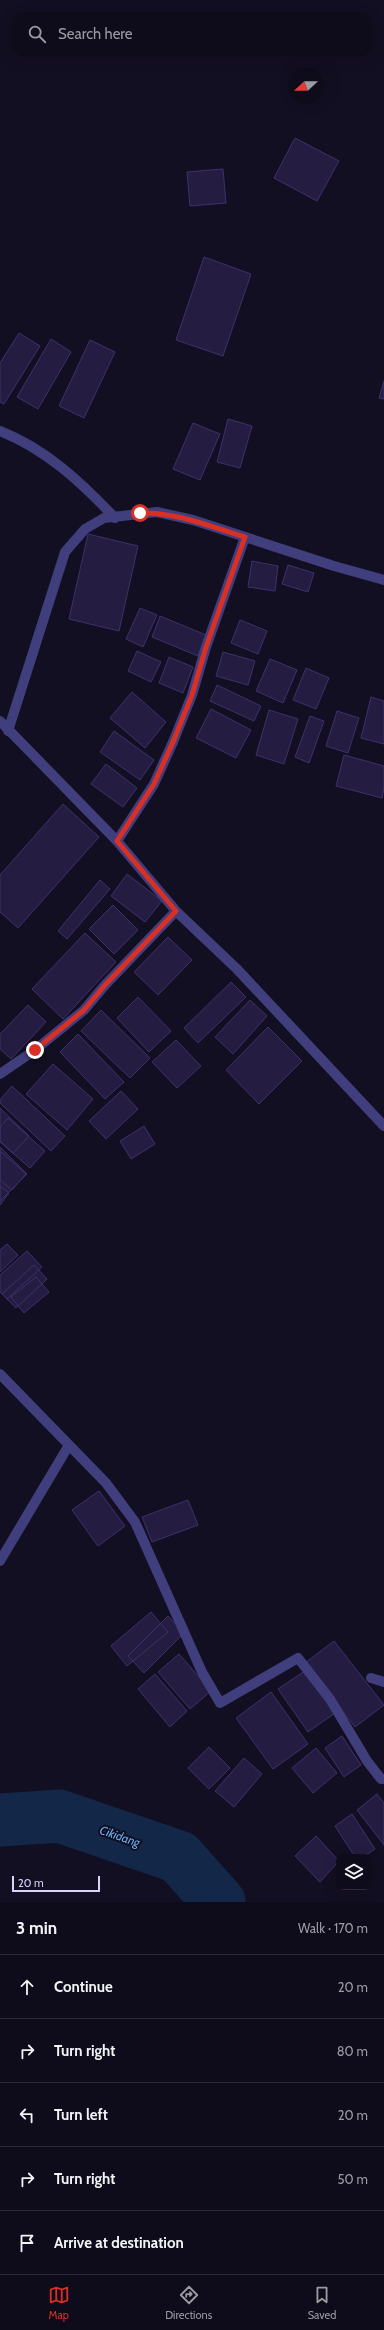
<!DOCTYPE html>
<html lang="en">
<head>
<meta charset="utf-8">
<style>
  :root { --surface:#0e0b1a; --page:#171423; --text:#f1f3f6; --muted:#9b9ba2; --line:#2e2b39; --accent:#d93025 }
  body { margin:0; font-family:Cabin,sans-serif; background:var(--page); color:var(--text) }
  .controls { position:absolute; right:12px; bottom:12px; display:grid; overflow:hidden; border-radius:8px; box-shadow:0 4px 16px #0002 }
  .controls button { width:36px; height:36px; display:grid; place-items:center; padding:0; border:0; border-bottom:1px solid var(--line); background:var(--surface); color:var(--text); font:20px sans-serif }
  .compass { position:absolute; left:288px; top:68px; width:36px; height:36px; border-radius:50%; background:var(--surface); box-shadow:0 4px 16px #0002; rotate:248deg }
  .scale { position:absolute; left:12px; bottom:10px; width:88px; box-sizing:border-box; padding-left:4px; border:2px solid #d9d3fc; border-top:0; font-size:11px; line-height:14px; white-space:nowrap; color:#d9d3fc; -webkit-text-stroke:3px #130f22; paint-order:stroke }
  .stop { position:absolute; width:12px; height:12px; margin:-9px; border:3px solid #d93025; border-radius:50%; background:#fff }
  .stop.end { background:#d93025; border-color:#fff; box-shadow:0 1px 4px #0008 }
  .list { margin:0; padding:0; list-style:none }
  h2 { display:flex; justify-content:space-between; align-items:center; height:52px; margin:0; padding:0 16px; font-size:17px }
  h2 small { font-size:13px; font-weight:400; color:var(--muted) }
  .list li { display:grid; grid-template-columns:26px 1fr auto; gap:12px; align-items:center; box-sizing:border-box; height:64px; padding:0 16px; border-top:1px solid var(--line) }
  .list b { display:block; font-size:15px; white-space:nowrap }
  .list em { font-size:13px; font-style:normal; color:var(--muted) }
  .icon { flex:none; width:22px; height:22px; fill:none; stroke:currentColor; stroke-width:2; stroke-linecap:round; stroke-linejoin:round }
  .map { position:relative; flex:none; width:384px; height:1902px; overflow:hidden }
  .search { position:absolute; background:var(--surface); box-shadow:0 4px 16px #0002; left:12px; right:12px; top:12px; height:44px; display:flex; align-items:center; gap:10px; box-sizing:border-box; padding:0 14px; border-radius:12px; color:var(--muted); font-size:15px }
  .sheet { height:372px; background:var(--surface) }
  nav { display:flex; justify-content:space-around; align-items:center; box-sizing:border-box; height:56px; border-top:1px solid var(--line); background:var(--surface); font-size:11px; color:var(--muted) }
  nav a { display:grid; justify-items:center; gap:2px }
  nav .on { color:var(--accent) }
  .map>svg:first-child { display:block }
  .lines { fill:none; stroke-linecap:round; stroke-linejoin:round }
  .river { stroke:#132748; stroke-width:53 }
  .building { fill:#251d41; stroke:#3d316c }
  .minor { stroke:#413e7d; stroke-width:10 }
  .route { stroke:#d93025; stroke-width:5 }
  .labels { text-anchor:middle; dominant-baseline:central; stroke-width:4; stroke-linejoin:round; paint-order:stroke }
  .water-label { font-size:12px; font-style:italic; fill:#69b2f4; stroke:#130f22 }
</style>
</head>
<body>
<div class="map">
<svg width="384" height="1902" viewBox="0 0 384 1902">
  <rect width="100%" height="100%" fill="#130f22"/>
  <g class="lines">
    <path class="river" d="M 0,1820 L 59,1816 L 179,1857 L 219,1902"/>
  </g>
  <path class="building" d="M 295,138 L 339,161 L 317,201 L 274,178 Z
    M 223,169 L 226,203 L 190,206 L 187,172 Z
    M 204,257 L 251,274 L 223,356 L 176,340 Z
    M 19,333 L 40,346 L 4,404 L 0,402 L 0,363 Z
    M 51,339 L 71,352 L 38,409 L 17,397 Z
    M 90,340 L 115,352 L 84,418 L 59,406 Z
    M 384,381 L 384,399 L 379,398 Z
    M 228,419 L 252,426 L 240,468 L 217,462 Z
    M 193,423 L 220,434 L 200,480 L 173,469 Z
    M 88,534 L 138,546 L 119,631 L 69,619 Z
    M 252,561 L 278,566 L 275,591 L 248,587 Z
    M 288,565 L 314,573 L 308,592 L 282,584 Z
    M 140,608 L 157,615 L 143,647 L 126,639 Z
    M 160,616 L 206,635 L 198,656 L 152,637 Z
    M 240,620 L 267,631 L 258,654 L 231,643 Z
    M 137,651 L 161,662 L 151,682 L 128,671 Z
    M 223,652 L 255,661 L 248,685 L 216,676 Z
    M 169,657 L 193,667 L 183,693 L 159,683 Z
    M 270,659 L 297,670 L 283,703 L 256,691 Z
    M 306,668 L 329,678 L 316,709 L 293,700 Z
    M 217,685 L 261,706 L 254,721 L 210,701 Z
    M 132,692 L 166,722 L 145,748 L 110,718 Z
    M 371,697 L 384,701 L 384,744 L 361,738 Z
    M 211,709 L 251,730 L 236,758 L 196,738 Z
    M 269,710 L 298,719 L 284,764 L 256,755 Z
    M 337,711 L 359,718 L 348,753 L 326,746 Z
    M 310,716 L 324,721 L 309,763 L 295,757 Z
    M 114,731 L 154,760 L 140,780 L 100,752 Z
    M 344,755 L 384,766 L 384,788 L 382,798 L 336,786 Z
    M 106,764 L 137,788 L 123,807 L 91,784 Z
    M 63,804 L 99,837 L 18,928 L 0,912 L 0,875 Z
    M 127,874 L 162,901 L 145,922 L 111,896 Z
    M 100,880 L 110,889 L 67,939 L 58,931 Z
    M 113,905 L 138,930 L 114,954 L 89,929 Z
    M 85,933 L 116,962 L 63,1019 L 32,989 Z
    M 168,937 L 192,960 L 158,995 L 134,972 Z
    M 231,982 L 246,997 L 198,1043 L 184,1028 Z
    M 138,997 L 171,1031 L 149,1052 L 117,1018 Z
    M 250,1000 L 267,1016 L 233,1054 L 215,1037 Z
    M 28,1005 L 46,1022 L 11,1059 L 0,1049 L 0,1034 Z
    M 101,1010 L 150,1058 L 130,1078 L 81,1031 Z
    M 268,1027 L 302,1061 L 259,1104 L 226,1070 Z
    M 78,1034 L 124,1082 L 105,1099 L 60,1052 Z
    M 176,1040 L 201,1066 L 177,1088 L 152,1062 Z
    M 53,1064 L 93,1099 L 67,1130 L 26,1094 Z
    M 12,1086 L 65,1136 L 51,1151 L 0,1103 L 0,1100 Z
    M 121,1091 L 138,1109 L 106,1139 L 89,1121 Z
    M 0,1108 L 29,1136 L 13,1153 L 0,1141 Z
    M 8,1118 L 45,1151 L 30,1168 L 0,1142 L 0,1127 Z
    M 144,1126 L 155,1144 L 131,1159 L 120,1141 Z
    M 0,1147 L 27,1174 L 0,1201 Z
    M 0,1151 L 26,1174 L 12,1190 L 0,1180 Z
    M 0,1186 L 9,1193 L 0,1205 Z
    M 7,1244 L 18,1255 L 0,1272 L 0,1250 Z
    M 27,1251 L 42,1267 L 7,1299 L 0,1292 L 0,1275 Z
    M 34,1265 L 47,1279 L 16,1308 L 2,1294 Z
    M 36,1277 L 49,1292 L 24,1313 L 11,1297 Z
    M 99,1491 L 125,1526 L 98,1546 L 72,1510 Z
    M 188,1500 L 198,1525 L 152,1542 L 142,1517 Z
    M 151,1612 L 168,1632 L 127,1666 L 111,1646 Z
    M 168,1616 L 184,1633 L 144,1673 L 128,1656 Z
    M 334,1641 L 384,1705 L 355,1727 L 305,1663 Z
    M 179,1654 L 211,1691 L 190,1709 L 158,1672 Z
    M 306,1670 L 335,1713 L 308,1732 L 278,1689 Z
    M 155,1674 L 187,1711 L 170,1727 L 138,1689 Z
    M 271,1692 L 308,1744 L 273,1769 L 236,1718 Z
    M 342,1736 L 361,1765 L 344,1777 L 325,1748 Z
    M 209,1747 L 230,1768 L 209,1789 L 188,1768 Z
    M 316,1748 L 337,1773 L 313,1793 L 292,1768 Z
    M 244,1758 L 262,1774 L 234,1807 L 215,1791 Z
    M 377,1794 L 384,1803 L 384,1845 L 357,1810 Z
    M 352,1814 L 375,1849 L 363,1857 L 355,1857 L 335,1826 Z
    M 316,1836 L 339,1861 L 320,1882 L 295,1856 Z"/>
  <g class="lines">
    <path class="minor" d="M 0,431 C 46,449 82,483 115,518
      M 0,721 L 117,841 L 176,911 L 236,968 L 384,1126
      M 8,731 L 65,552 L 85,529 L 104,518 L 157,512 L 193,520 L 334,566 L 384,580
      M 117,841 L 154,784 L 173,742 L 192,695 L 206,647 L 245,537
      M 0,1074 L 35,1050 L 84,1010 L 105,985 L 176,911
      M 0,1374 L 106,1483 L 135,1522 L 202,1672 L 220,1703 L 298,1658 L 330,1699 L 367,1761 L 381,1779 L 384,1779
      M 0,1561 L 69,1445
      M 371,1678 L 384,1682"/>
  </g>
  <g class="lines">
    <path class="route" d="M 35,1050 L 84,1010 L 105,985 L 176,911 L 117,841 L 154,784 L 173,742 L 192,695 L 206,647 L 245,537 C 211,527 177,512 140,513"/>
  </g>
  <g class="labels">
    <g class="water-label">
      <text transform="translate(120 1836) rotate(19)">Cikidang</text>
    </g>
  </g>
</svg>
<div class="controls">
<button><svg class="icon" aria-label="layers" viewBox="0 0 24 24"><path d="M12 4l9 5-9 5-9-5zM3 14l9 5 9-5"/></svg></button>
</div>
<svg class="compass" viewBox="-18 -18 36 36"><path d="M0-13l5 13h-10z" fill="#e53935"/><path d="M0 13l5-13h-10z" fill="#9b9ba2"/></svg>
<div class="scale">20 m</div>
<div class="stop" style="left:140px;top:513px"></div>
<div class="stop end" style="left:35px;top:1050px"></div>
<div class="search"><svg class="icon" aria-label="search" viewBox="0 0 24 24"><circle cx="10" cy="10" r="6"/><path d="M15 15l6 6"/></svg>Search here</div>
</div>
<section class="sheet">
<h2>3 min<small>Walk · 170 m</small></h2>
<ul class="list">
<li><svg class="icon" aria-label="ahead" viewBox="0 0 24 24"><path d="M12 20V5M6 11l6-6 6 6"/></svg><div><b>Continue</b></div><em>20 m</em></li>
<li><svg class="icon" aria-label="right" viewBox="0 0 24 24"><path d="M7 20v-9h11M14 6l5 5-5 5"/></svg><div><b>Turn right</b></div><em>80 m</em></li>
<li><svg class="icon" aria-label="left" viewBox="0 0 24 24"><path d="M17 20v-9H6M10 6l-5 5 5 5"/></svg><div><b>Turn left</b></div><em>20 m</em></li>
<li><svg class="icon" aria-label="right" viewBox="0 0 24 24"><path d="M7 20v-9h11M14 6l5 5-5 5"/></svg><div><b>Turn right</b></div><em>50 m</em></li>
<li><svg class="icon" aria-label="arrive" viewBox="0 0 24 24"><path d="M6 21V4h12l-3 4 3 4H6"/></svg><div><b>Arrive at destination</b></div></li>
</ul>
</section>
<nav>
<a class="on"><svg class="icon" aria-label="map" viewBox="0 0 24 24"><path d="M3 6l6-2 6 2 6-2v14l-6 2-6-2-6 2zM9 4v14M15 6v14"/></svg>Map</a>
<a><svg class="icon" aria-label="directions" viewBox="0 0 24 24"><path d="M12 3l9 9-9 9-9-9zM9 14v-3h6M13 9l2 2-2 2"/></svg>Directions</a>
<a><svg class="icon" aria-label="saved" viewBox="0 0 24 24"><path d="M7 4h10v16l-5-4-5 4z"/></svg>Saved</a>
</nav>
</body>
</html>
